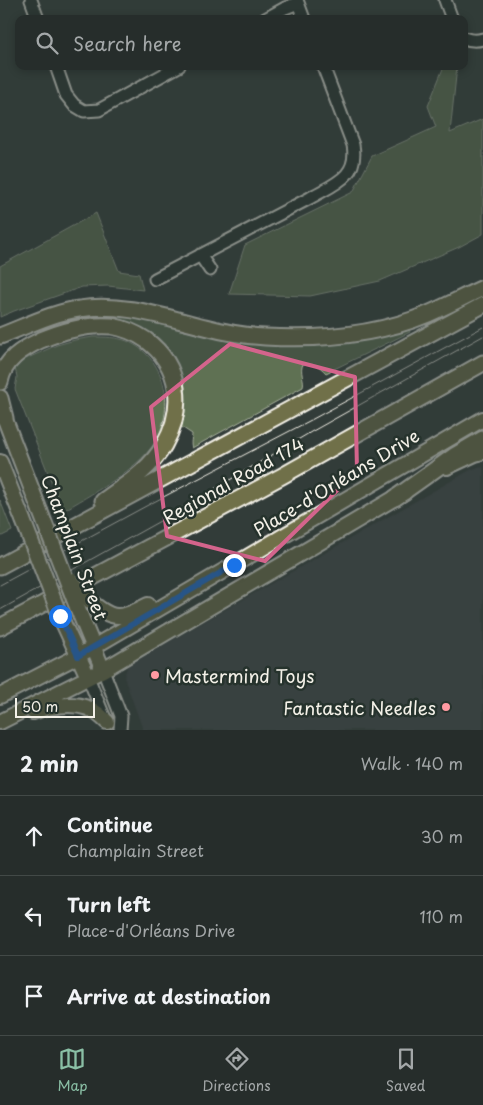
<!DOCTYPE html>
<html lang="en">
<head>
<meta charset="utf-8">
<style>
  :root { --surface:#262d2b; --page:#2e3533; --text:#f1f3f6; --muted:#a4a8a9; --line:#424947; --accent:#8abfa5 }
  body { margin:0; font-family:"Playpen Sans",sans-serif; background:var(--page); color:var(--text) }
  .scale { position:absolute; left:15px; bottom:12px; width:80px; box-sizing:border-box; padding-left:5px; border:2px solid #f4f1e8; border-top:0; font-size:14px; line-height:18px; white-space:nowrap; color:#f4f1e8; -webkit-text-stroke:4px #26332d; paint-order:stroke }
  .stop { position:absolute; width:15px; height:15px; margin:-11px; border:4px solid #1a73e8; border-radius:50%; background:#fff }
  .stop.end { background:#1a73e8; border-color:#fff; box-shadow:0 1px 5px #0008 }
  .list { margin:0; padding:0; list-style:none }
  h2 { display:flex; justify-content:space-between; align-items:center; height:65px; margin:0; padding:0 20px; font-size:21px }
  h2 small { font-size:16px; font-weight:400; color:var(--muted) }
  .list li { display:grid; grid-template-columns:32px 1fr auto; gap:15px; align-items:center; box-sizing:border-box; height:80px; padding:0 20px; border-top:1px solid var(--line) }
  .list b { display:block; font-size:19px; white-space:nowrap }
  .list p { margin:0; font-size:16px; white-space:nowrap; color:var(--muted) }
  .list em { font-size:16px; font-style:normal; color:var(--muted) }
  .icon { flex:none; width:28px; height:28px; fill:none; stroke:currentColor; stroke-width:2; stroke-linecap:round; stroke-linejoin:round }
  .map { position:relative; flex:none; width:483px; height:730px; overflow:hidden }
  .search { position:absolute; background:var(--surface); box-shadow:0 2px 8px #0003; left:15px; right:15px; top:15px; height:55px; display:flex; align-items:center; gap:12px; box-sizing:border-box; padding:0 18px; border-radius:10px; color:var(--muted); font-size:19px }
  .sheet { height:305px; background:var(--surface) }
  nav { display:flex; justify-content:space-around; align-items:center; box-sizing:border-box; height:70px; border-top:1px solid var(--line); background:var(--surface); font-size:14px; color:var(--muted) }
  nav a { display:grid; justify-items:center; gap:2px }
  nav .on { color:var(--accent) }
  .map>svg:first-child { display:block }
  .built { fill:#404648 }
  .grass { fill:#5e7153; stroke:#a9b19e }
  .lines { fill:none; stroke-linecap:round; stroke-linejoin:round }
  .minor-casing { stroke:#f4f1e8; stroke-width:15 }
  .major-casing { stroke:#f4f1e8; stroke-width:18 }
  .highway-casing { stroke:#f4f1e8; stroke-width:19 }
  .minor { stroke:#26332d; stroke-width:11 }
  .major { stroke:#70704a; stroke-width:14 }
  .highway { stroke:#70704a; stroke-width:15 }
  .tram { stroke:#f4f1e8; stroke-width:1 }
  .major-bridge-casing { stroke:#f4f1e8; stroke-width:18; stroke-linecap:butt }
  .major-bridge { stroke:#70704a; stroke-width:14 }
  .route { stroke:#1a73e8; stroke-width:6 }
  .marked { fill:none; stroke:#d4648c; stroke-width:4; stroke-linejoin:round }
  .poi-dot { fill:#ff9aa2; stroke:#26332d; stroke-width:2 }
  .labels { text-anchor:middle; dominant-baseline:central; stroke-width:5; stroke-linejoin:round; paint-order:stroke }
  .street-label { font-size:18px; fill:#f4f1e8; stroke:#26332d }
  .poi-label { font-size:18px; fill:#f4f1e8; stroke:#26332d; text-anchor:start }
</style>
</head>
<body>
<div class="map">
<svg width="483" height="730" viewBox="0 0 483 730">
  <rect width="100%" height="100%" fill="#323c39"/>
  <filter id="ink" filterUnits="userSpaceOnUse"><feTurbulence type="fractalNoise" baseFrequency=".02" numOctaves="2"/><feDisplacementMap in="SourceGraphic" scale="10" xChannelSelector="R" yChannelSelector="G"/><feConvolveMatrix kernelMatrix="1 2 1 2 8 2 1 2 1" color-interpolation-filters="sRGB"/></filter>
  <g filter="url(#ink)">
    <path class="built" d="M 483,467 L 483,730 L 143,730 L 124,677 L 128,665 L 472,469 Z"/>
    <path class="grass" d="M 444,66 L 457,66 L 450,133 L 483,119 L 483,234 L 459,247 L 380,281 L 310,296 L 229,294 L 245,245 L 353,192 L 372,156 L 436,127 L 428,106 Z
      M 96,213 L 119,271 L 139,274 L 143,290 L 108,286 L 82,287 L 14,311 L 0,317 L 0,266 Z
      M 98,315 L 132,317 L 180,330 L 235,341 L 286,346 L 320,345 L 350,341 L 408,328 L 410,332 L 326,373 C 319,365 313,363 303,364 C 299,372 305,379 303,387 L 192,448 C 190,442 192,439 192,434 L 180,426 C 182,415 185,403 184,391 C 182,358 157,330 125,321 C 116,318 107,318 98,318 Z
      M 93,337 C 105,337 116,337 127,341 C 169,359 177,415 150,449 C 130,474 91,494 63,511 L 15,389 L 17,377 L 15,368 L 19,362 L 57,345 L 75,340 Z
      M 0,500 L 12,531 L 0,537 Z"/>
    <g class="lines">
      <g class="minor-casing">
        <path id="minor" d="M 31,0 L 38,19
          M 297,0 L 304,19
          M 445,0 L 452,19
          M 265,19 L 285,8 L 298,3
          M 464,38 C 471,41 476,41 483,39
          M 56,66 L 66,95 L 74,105 L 84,111 L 99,110 L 179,66
          M 200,255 L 210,270
          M 155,279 L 310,198 C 334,184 359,177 353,145 L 323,66
          M 103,670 L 121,716 L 120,730
          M 88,677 L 106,721"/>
      </g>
      <g class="major-casing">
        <path id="major" d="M 1,409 L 40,511
          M 0,462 L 23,520
          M 447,467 L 475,454 L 483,452
          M 89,600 C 113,622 120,619 148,605
          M 77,607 L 103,670
          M 60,616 L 88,677
          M 0,696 L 78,656 L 483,419
          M 33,712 C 49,706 71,702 88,708 C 95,711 101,716 107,722
          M 0,722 L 103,670 L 405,492"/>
      </g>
      <g class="highway-casing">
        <path id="highway" d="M 0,336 C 24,327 54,312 79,309 C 121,302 164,317 205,327 C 224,332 245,336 265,337 C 319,340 378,335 428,314 C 447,306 465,296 483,288
          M 0,382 C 4,360 22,349 41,340 C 62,331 87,324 111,326 C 123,328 136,333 146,340 C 181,366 185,408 164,445 C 150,470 125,485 103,501
          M 0,398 L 5,418
          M 395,498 L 454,456 L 483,439
          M 0,566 L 483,305
          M 0,627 L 282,476 L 483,363"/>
      </g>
      <use href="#minor" class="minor"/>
      <use href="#major" class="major"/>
      <use href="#highway" class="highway"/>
      <path class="tram" d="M 0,585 L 148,505 L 311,420 L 483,327
        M 0,610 L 160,521 L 311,432 L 483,336"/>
      <g class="major-bridge-casing">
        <path id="major-bridge" d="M 40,511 L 77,607
          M 23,520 L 60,616
          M 71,580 L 89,600"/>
      </g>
      <use href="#major-bridge" class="major-bridge"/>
    </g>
  </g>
  <g class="lines" filter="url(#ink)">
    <path class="route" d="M 60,616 L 78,656 L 234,565"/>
  </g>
  <path d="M0 0H483V730H0ZM 230,344 L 355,377 L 357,471 L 265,561 L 167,536 L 151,407 Z" fill="#323c39" fill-opacity=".55" fill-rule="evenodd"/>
  <path class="marked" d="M 230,344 L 355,377 L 357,471 L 265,561 L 167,536 L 151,407 Z"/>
  <g class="poi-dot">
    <circle cx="155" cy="675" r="5"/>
    <circle cx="446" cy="707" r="5"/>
  </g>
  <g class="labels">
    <g class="street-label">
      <text transform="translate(233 480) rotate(-29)">Regional Road 174</text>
      <text transform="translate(336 482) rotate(-31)">Place-d'Orléans Drive</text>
      <text transform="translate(75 547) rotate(69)">Champlain Street</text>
    </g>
    <g class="poi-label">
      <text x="165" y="675">Mastermind Toys</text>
      <text x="436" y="707" text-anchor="end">Fantastic Needles</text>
    </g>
  </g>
</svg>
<div class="scale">50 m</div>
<div class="stop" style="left:60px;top:616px"></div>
<div class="stop end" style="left:234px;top:565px"></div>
<div class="search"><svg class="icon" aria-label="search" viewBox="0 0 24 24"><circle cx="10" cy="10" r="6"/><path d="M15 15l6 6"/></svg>Search here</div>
</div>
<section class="sheet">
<h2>2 min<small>Walk · 140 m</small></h2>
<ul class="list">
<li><svg class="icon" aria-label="ahead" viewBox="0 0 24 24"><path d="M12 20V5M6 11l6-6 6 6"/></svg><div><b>Continue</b><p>Champlain Street</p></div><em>30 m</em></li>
<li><svg class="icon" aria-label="left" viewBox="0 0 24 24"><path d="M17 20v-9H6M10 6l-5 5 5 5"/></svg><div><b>Turn left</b><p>Place-d'Orléans Drive</p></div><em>110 m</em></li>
<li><svg class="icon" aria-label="arrive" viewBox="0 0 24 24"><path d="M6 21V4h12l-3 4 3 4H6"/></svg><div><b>Arrive at destination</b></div></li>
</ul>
</section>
<nav>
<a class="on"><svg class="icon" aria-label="map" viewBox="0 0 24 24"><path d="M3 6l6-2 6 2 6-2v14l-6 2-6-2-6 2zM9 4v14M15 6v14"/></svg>Map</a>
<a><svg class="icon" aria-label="directions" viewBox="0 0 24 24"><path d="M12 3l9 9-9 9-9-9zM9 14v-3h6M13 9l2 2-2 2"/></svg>Directions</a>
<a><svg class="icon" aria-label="saved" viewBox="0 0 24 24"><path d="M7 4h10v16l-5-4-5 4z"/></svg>Saved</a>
</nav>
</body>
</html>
